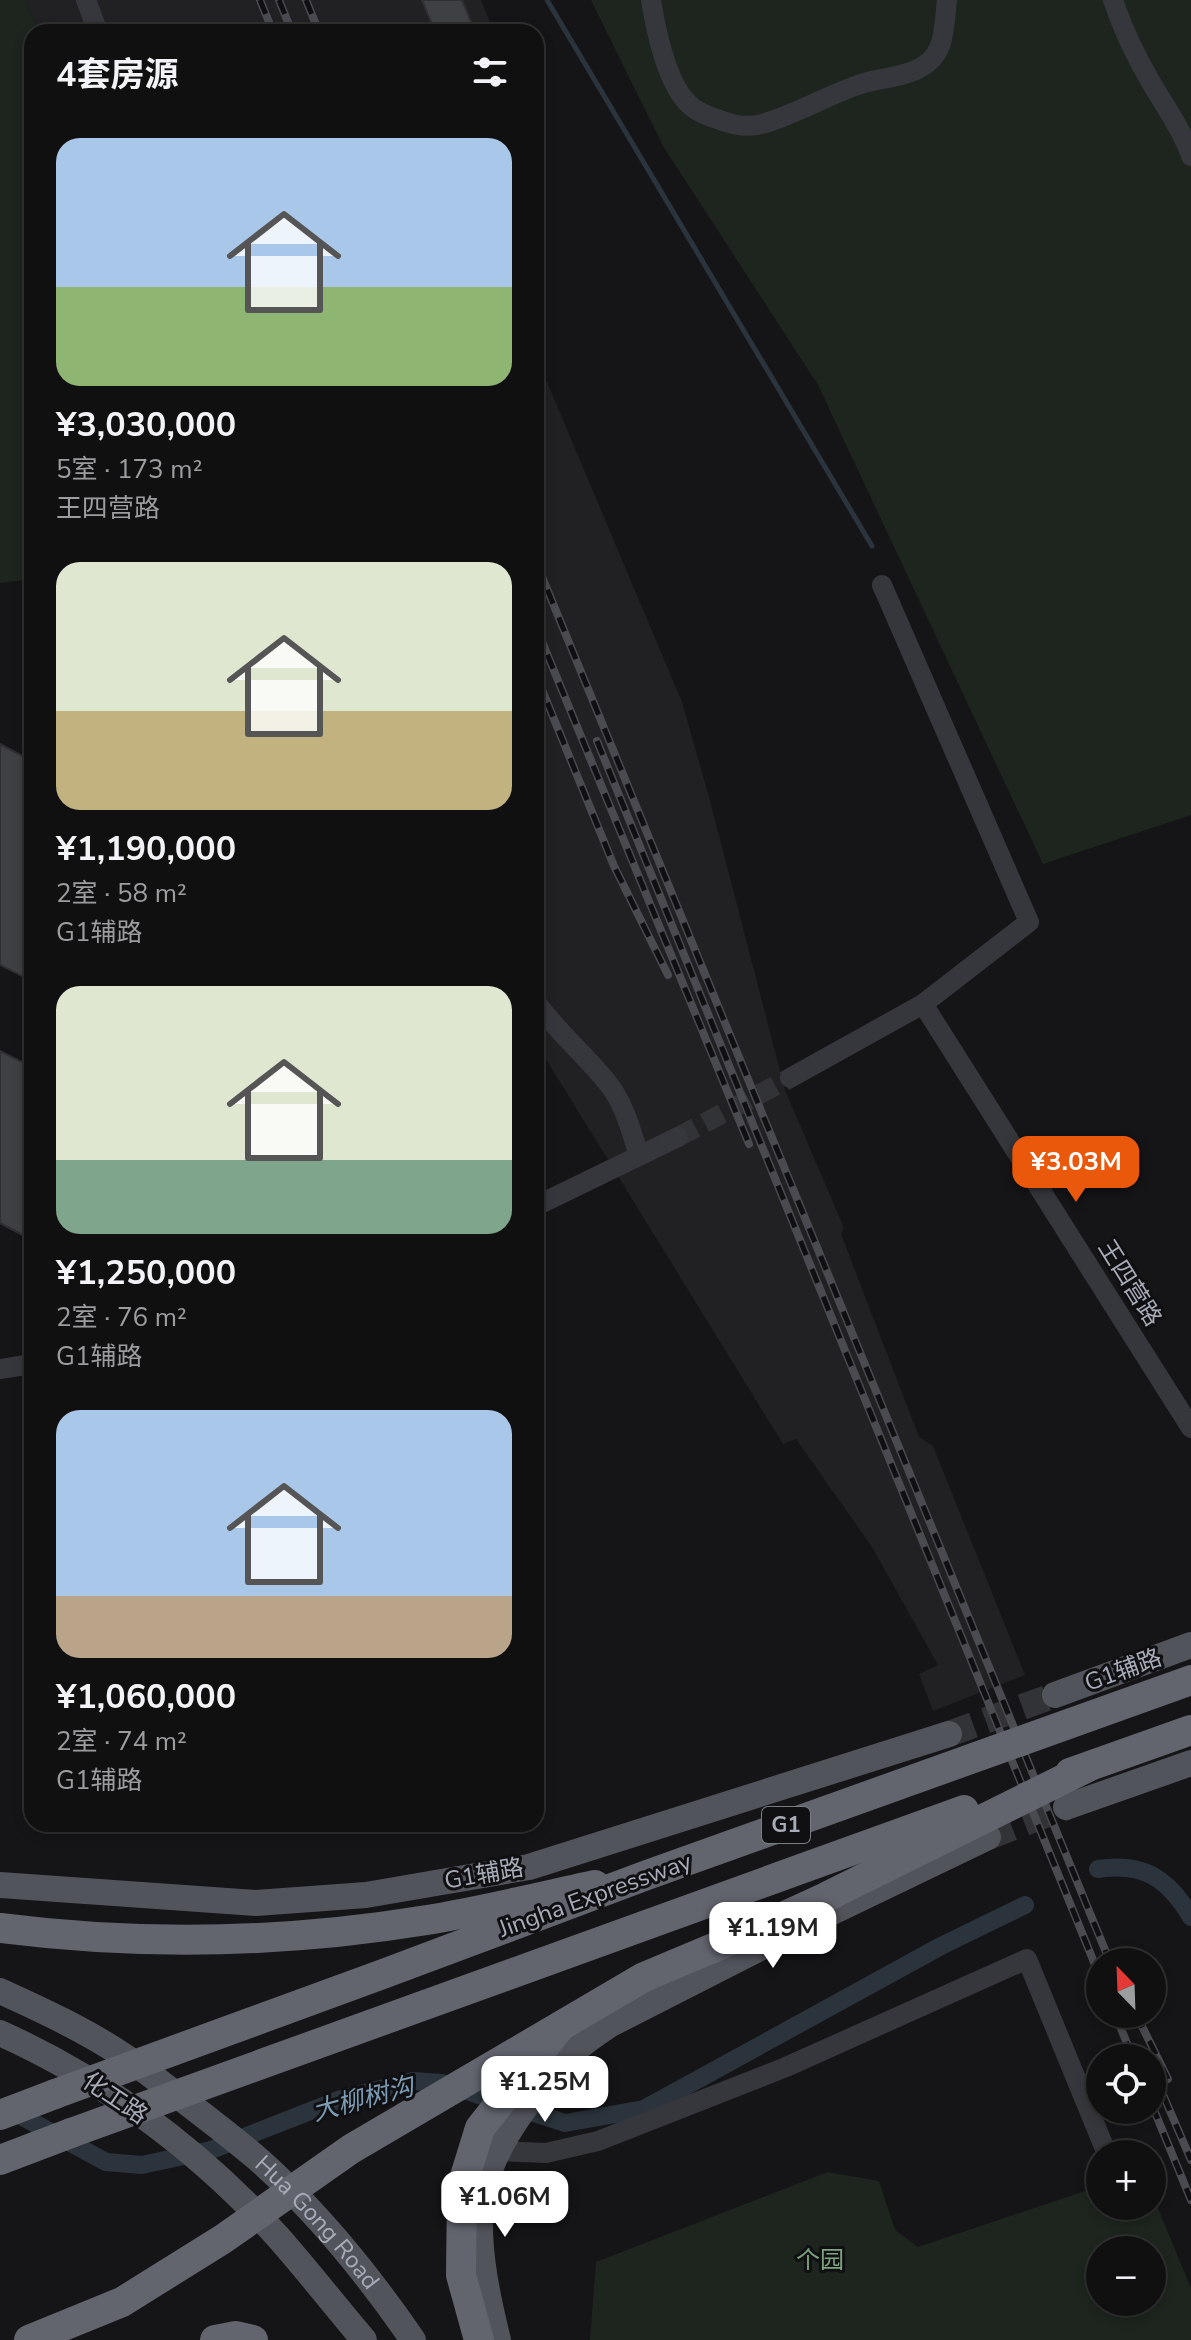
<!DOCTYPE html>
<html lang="zh">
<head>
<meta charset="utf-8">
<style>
  body { margin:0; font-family:"Nunito Sans","Noto Sans SC",sans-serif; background:#1e1e1f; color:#f1f3f6; height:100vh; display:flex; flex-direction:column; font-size:30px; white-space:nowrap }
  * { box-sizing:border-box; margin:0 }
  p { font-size:26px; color:#9c9d9f }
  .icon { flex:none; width:44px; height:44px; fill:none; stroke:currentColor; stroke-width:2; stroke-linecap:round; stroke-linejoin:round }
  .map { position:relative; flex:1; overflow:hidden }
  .details { position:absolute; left:24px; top:24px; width:520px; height:1808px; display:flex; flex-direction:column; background:#101011; border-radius:24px; box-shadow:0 4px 12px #0003,0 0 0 2px #303031 }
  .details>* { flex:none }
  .needle { width:52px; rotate:337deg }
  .tools { position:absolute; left:1086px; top:1948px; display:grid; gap:16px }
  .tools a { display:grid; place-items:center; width:80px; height:80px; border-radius:50%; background:#101011; box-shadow:0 4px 12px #0003,0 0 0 2px #303031; font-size:40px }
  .price { position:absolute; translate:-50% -68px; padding:0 18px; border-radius:16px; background:#fff; color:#222; font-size:26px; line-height:52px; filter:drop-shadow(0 2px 4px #0008) }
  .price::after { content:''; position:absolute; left:50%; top:48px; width:24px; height:18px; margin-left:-12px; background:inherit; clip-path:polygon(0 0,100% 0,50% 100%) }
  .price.selected { background:#ea580c; color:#fff }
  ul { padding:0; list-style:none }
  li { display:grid; align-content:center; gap:16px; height:424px; padding:0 32px }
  li span { display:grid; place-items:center; height:248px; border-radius:24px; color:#555 }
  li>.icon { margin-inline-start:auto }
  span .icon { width:144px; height:144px; fill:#fffc; stroke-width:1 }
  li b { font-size:34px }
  h2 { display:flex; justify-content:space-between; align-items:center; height:96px; padding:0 32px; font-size:34px }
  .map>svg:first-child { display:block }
  .built { fill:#212124 }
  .green { fill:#1d251e; fill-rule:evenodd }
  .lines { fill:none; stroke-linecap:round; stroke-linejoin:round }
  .stream { stroke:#2b343c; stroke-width:5 }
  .canal { stroke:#2b343c; stroke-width:18 }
  .building { fill:#3f4044; stroke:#2f2f33; stroke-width:2 }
  .minor-tunnel { stroke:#323337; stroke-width:20; stroke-dasharray:20 10; stroke-linecap:butt }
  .major-tunnel { stroke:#323337; stroke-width:26; stroke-dasharray:26 13; stroke-linecap:butt }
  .minor { stroke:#36373c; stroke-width:20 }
  .major { stroke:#52545b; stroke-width:26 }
  .highway { stroke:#62656e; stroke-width:30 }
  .rail-casing { stroke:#494b51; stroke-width:8 }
  .rail { stroke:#101012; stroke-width:5; stroke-dasharray:15; stroke-linecap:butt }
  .highway-bridge { stroke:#62656e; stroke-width:30 }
  .labels { text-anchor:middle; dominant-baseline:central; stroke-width:6; stroke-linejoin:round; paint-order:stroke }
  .shield { fill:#101012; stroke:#7a7d86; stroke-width:2 }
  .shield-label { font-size:22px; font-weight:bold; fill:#a7acb8 }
  .street-label { font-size:24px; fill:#a7acb8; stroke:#101012 }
  .park-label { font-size:24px; fill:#7da37f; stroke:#101012 }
  .water-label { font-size:26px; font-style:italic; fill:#7c9bb4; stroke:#101012 }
</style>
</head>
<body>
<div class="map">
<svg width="1191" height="2340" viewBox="0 0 1191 2340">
  <rect width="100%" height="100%" fill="#151517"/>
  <g class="built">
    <path d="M25 0H481L494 32H39Z"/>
    <path d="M536 356 682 702 709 797 785 1090 844 1228 841 1234 919 1437 933 1446 1025 1675 933 1711 919 1674 938 1665 872 1547 796 1439 783 1444 536 1043Z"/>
  </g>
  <g class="green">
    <path d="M0 0H25L39 32H32V579L0 583Z"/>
    <path d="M591 0H1191V815L1043 864 818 385 663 146Z"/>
    <path d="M828 2172 879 2181 895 2230 918 2247 1100 2186V2206H1152V2194L1191 2288V2340H590L596 2262ZM1100 2250H1152V2302H1100Z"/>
  </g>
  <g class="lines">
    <path class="stream" d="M547 0 872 546"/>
    <g class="canal">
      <path d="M1098 1869C1143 1862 1168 1878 1191 1917"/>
      <path d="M10 2110 106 2162 142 2165 211 2150 341 2099 413 2081 442 2083 565 2123 644 2109 941 1946 1025 1905"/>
    </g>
  </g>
  <g class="building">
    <path d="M422 0H462L474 29 466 32H435Z"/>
    <path d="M0 744 32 761V981L0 965Z"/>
    <path d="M0 1051 32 1067V1240L0 1223Z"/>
  </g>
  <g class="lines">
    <path class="minor-tunnel" d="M678 1137 790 1078"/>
    <g class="major-tunnel">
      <path d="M949 1734 1055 1695"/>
      <path d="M988 1837 1066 1807"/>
    </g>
    <g class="minor">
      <path d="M86 0 98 32"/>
      <path d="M651 0C656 31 667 87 692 107 700 113 710 117 720 120 733 125 748 128 762 124 797 114 829 94 864 83 888 76 926 77 939 48 945 35 945 15 947 0"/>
      <path d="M1113 0C1123 30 1136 57 1152 84 1166 108 1182 130 1191 156"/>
      <path d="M536 1002C558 1033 587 1056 610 1086 625 1106 631 1131 639 1155"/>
      <path d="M923 1004 1191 1428"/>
      <path d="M790 1078 923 1004 1029 922 882 585"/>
      <path d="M536 1206 678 1137"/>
      <path d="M0 1369 32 1364"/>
      <path d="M498 2151 546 2153 598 2141 786 2067 1027 1959 1107 2154"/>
    </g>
    <g class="major">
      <path d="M1055 1695 1191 1645"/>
      <path d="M1066 1807 1191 1763"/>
      <path d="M0 1885 256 1903 366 1895 529 1867 949 1734"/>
      <path id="s1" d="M0 1991C42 2010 85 2030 124 2056 141 2067 157 2080 173 2092 202 2114 231 2136 259 2160 317 2212 369 2276 413 2340"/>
      <path d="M0 2033C106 2081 200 2151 278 2237 308 2271 335 2306 364 2340"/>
      <path d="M498 2340C487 2296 473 2233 484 2188 497 2137 541 2082 579 2047 588 2039 599 2032 609 2025L801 1927 988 1837"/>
    </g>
    <g class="highway">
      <path d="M0 1928C141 1946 286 1943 427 1920 483 1911 539 1897 595 1885"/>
      <path d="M0 2115 55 2094"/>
      <path d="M0 2160 71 2133"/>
      <path d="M215 2340 236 2336 253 2340"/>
      <path d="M479 2340 461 2275 462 2186 480 2128 560 2027"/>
    </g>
    <g class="rail-casing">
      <g id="rail">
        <path d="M260 0 273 32"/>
        <path d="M279 0 292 32"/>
        <path d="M306 0 319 32"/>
        <path d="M536 562 1110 1962"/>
        <path d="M536 627 749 1144"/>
        <path d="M536 675 614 866 668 975"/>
        <path d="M597 741 1100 1977"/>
        <path d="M1115 2014 1133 2058"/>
        <path d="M1136 2014 1168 2079"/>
        <path d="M1152 2069 1191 2160"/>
        <path d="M1152 2105 1191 2200"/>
      </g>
    </g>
    <use href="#rail" class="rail"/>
    <g class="highway-bridge">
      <path d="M1070 1773 1191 1730"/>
      <path d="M55 2094 383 1974 647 1875 1191 1680"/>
      <path d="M71 2133 964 1810"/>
      <path d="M29 2340 122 2302 223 2239 351 2149 644 1977 737 1938 826 1897 1088 1767"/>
    </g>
  </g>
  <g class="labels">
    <rect class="shield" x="762" y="1807" width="48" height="36" rx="6"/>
    <g class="shield-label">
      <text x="786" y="1825">G1</text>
    </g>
    <g class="street-label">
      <text transform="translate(1130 1283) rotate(58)">王四营路</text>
      <text transform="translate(1123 1670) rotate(-20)">G1辅路</text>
      <text transform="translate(484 1874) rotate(-10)">G1辅路</text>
      <text transform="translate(595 1895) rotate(-20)">Jingha Expressway</text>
      <text transform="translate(115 2098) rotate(34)">化工路</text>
      <text stroke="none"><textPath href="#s1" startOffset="396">Hua Gong Road</textPath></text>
    </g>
    <g class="park-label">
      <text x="820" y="2260">个园</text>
    </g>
    <g class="water-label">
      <text transform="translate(363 2099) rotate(-15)">大柳树沟</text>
    </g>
  </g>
</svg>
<div class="tools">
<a><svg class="needle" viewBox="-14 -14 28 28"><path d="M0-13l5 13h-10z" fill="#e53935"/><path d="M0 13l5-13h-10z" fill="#9c9d9f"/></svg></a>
<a><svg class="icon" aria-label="locate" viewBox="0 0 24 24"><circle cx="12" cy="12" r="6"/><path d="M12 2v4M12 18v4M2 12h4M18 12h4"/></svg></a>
<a>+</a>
<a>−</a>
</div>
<b class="price selected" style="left:1076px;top:1204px">¥3.03M</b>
<b class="price" style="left:773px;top:1970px">¥1.19M</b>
<b class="price" style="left:545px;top:2124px">¥1.25M</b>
<b class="price" style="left:505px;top:2239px">¥1.06M</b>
<section class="details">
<h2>4套房源<svg class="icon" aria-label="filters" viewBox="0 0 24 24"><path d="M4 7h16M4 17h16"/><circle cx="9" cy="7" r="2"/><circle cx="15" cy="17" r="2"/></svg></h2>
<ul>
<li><span style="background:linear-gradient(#a9c7e8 60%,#8fb573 0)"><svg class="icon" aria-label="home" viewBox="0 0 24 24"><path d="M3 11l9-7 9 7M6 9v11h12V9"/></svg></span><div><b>¥3,030,000</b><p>5室 · 173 m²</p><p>王四营路</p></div></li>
<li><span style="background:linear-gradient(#dfe7d0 60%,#c2b280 0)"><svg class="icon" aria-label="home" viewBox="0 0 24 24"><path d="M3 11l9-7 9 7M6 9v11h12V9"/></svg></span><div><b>¥1,190,000</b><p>2室 · 58 m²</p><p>G1辅路</p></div></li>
<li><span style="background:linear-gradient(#dfe7d0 70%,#7fa58c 0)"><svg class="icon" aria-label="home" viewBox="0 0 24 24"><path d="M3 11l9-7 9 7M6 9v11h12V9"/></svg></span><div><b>¥1,250,000</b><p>2室 · 76 m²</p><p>G1辅路</p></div></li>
<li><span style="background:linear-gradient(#a9c7e8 75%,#b9a48a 0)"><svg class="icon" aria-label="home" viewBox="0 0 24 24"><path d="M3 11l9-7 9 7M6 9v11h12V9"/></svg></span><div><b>¥1,060,000</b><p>2室 · 74 m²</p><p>G1辅路</p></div></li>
</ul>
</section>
</div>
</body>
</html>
